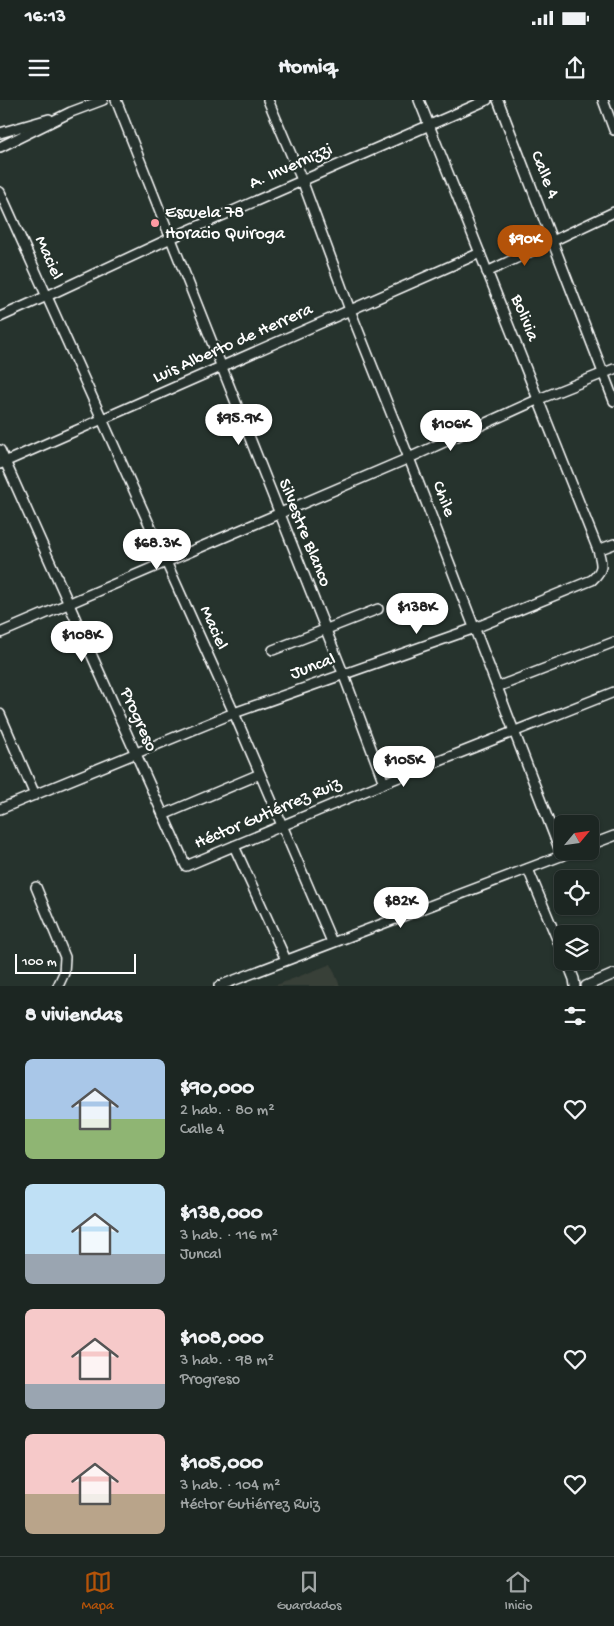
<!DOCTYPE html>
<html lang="es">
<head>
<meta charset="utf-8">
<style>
  body { margin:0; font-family:"Gochi Hand",sans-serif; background:#29322f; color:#f1f3f6; height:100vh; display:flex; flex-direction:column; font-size:19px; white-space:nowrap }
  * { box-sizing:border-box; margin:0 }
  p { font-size:16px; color:#a0a5a5 }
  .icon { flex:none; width:28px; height:28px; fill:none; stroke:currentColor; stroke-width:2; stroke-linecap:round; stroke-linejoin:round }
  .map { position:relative; height:886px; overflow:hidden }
  .panel { display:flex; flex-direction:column; background:#1c2622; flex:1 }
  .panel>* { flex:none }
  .needle { width:32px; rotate:61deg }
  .controls { position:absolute; left:554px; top:715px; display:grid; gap:10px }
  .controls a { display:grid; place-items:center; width:45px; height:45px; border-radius:8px; background:#1c2622; box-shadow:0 1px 4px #0004,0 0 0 1px #3a4340; font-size:25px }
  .scale { position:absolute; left:15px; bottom:12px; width:121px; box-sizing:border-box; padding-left:5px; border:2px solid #fff; border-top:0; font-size:14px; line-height:18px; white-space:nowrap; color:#fff; -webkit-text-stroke:4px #26332d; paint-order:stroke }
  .price { position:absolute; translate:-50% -42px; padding:0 11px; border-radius:18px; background:#fff; color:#222; font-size:16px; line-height:32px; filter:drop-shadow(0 1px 2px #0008) }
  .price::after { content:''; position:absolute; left:50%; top:30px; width:15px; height:11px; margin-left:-8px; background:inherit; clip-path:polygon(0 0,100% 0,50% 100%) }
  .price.current { background:#b45309; color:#fff }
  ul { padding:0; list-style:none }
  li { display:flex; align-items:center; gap:15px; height:125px; padding:0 25px }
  li span { display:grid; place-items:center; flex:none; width:140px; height:100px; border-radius:8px; color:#555 }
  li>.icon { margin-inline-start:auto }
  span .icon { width:60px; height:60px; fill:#fffc; stroke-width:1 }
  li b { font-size:21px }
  h2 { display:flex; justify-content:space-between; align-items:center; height:60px; padding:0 25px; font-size:21px }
  .status { display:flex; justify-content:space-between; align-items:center; height:35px; padding:0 25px; background:#1c2622; direction:ltr }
  .status svg { height:14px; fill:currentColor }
  header { display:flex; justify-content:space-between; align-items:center; height:65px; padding:0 25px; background:#1c2622; font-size:22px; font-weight:700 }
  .tabs { display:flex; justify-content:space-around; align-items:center; height:70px; border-top:1px solid #3a4340; background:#1c2622; font-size:14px; color:#a0a5a5 }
  .tabs a { display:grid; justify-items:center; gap:2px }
  .tabs .current { color:#b45309 }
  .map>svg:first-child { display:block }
  .built { fill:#393f38 }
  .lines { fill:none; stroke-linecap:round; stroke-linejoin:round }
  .minor-casing { stroke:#fff; stroke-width:12 }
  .minor { stroke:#26332d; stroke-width:9 }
  .poi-dot { fill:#ff9aa2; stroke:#26332d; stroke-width:2 }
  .labels { text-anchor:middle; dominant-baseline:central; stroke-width:4.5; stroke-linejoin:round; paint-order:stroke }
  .street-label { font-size:18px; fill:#fff; stroke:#26332d }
  .poi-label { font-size:18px; fill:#fff; stroke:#26332d; text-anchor:start }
</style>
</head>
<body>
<div class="status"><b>16:13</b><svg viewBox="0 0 49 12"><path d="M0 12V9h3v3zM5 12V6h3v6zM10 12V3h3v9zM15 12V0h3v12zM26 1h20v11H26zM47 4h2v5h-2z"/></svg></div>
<header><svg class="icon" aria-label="menu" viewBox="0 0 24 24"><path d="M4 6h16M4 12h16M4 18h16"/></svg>Homiq<svg class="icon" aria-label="share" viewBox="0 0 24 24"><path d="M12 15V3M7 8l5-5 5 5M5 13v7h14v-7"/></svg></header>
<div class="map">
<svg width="614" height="886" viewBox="0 0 614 886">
  <rect width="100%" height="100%" fill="#26332d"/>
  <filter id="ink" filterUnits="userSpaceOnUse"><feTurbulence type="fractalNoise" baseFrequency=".02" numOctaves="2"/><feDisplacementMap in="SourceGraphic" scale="10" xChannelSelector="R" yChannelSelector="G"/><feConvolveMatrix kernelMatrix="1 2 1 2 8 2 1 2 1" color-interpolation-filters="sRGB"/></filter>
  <g filter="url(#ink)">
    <path class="built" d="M331 864 340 886H274Z"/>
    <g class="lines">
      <g class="minor-casing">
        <g id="minor">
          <path d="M116 0 343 573 384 683"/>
          <path d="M268 0 302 80 350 210 409 358 562 756"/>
          <path d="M498 0 614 301"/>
          <path d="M603 0 614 30"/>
          <path d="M0 33 49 19"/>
          <path d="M0 47 71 12 103 0"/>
          <path d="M0 92 234 613 332 842"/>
          <path d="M487 172 614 112"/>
          <path d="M0 217 47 196 171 138 487 0"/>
          <path d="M0 350 186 766 384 683 614 592"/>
          <path d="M0 364 480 153"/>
          <path d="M598 450 614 444"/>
          <path d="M0 533 409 358 539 299 614 269"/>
          <path d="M273 550 378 509"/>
          <path d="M497 587 614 542"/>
          <path d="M0 614 35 695"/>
          <path d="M0 709 234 613 475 528 592 480C604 469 602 465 598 450L419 0"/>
          <path d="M163 715 260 674"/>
          <path d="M590 745 614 736"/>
          <path d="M234 746 286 860"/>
          <path d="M528 769 562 851"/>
          <path d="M36 787 65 857 64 873 58 886"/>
          <path d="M567 861 574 879 575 886"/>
          <path d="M219 886 574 751"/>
          <path d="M586 886 614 874"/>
        </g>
      </g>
      <use href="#minor" class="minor"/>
    </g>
  </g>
  <circle class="poi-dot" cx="155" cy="123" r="5"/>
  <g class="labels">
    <g class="street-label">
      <text transform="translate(291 67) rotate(-24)">A. Invernizzi</text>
      <text transform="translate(544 75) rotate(68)">Calle 4</text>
      <text transform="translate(48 158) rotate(66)">Maciel</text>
      <text transform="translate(524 218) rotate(68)">Bolivia</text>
      <text transform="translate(233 244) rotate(-24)">Luis Alberto de Herrera</text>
      <text transform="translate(443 399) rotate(69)">Chile</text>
      <text transform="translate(304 433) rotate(68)">Silvestre Blanco</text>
      <text transform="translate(213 528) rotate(66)">Maciel</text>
      <text transform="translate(313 567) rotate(-20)">Juncal</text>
      <text transform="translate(138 620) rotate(66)">Progreso</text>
      <text transform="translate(268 714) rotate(-23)">Héctor Gutiérrez Ruiz</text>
    </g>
    <g class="poi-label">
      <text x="165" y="113">Escuela 78<tspan x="165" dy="21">Horacio Quiroga</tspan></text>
    </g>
  </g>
</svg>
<div class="controls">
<a><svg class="needle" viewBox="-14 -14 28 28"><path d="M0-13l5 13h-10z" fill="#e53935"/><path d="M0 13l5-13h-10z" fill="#a0a5a5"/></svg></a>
<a><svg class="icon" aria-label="locate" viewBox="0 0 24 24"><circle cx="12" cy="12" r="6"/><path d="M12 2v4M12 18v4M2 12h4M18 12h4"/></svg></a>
<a><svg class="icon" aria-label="layers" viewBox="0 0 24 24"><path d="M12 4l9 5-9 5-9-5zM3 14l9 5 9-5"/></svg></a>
</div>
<div class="scale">100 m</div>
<b class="price current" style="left:525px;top:167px">$90K</b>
<b class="price" style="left:239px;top:346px">$95.9K</b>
<b class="price" style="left:451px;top:352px">$106K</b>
<b class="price" style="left:157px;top:471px">$68.3K</b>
<b class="price" style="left:417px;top:535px">$138K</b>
<b class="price" style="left:82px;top:563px">$108K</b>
<b class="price" style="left:404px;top:688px">$105K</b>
<b class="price" style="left:401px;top:829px">$82K</b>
</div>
<section class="panel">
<h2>8 viviendas<svg class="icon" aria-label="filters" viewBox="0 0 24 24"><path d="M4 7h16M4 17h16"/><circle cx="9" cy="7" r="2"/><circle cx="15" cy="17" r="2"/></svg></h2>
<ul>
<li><span style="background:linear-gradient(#a9c7e8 60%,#8fb573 0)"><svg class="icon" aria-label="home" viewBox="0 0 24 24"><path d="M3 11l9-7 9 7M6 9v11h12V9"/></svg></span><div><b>$90,000</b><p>2 hab. · 80 m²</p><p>Calle 4</p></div><svg class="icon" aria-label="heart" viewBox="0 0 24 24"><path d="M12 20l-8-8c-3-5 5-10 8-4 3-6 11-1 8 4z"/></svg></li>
<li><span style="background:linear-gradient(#bfe0f5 70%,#9aa5b1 0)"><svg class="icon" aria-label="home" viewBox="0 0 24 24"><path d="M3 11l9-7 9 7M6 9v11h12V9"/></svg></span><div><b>$138,000</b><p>3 hab. · 116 m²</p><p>Juncal</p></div><svg class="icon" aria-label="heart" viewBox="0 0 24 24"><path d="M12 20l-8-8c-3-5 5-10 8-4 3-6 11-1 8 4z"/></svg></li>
<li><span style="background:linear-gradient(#f6c9c9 75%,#9aa5b1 0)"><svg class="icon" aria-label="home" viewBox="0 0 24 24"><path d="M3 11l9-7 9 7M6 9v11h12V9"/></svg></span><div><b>$108,000</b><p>3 hab. · 98 m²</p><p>Progreso</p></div><svg class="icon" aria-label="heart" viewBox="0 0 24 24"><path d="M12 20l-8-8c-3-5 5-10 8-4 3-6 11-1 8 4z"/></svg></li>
<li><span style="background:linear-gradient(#f6c9c9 60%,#b9a48a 0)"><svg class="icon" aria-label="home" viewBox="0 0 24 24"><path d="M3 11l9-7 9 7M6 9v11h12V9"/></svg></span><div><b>$105,000</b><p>3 hab. · 104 m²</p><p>Héctor Gutiérrez Ruiz</p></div><svg class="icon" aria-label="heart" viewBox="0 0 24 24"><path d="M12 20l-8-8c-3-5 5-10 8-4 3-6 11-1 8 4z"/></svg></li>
</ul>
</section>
<nav class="tabs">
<a class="current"><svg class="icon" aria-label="map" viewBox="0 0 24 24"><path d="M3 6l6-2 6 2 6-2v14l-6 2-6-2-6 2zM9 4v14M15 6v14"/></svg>Mapa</a>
<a><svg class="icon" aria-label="saved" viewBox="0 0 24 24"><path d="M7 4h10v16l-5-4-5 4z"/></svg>Guardados</a>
<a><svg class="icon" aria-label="home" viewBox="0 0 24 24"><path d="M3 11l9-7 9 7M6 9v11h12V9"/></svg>Inicio</a>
</nav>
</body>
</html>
